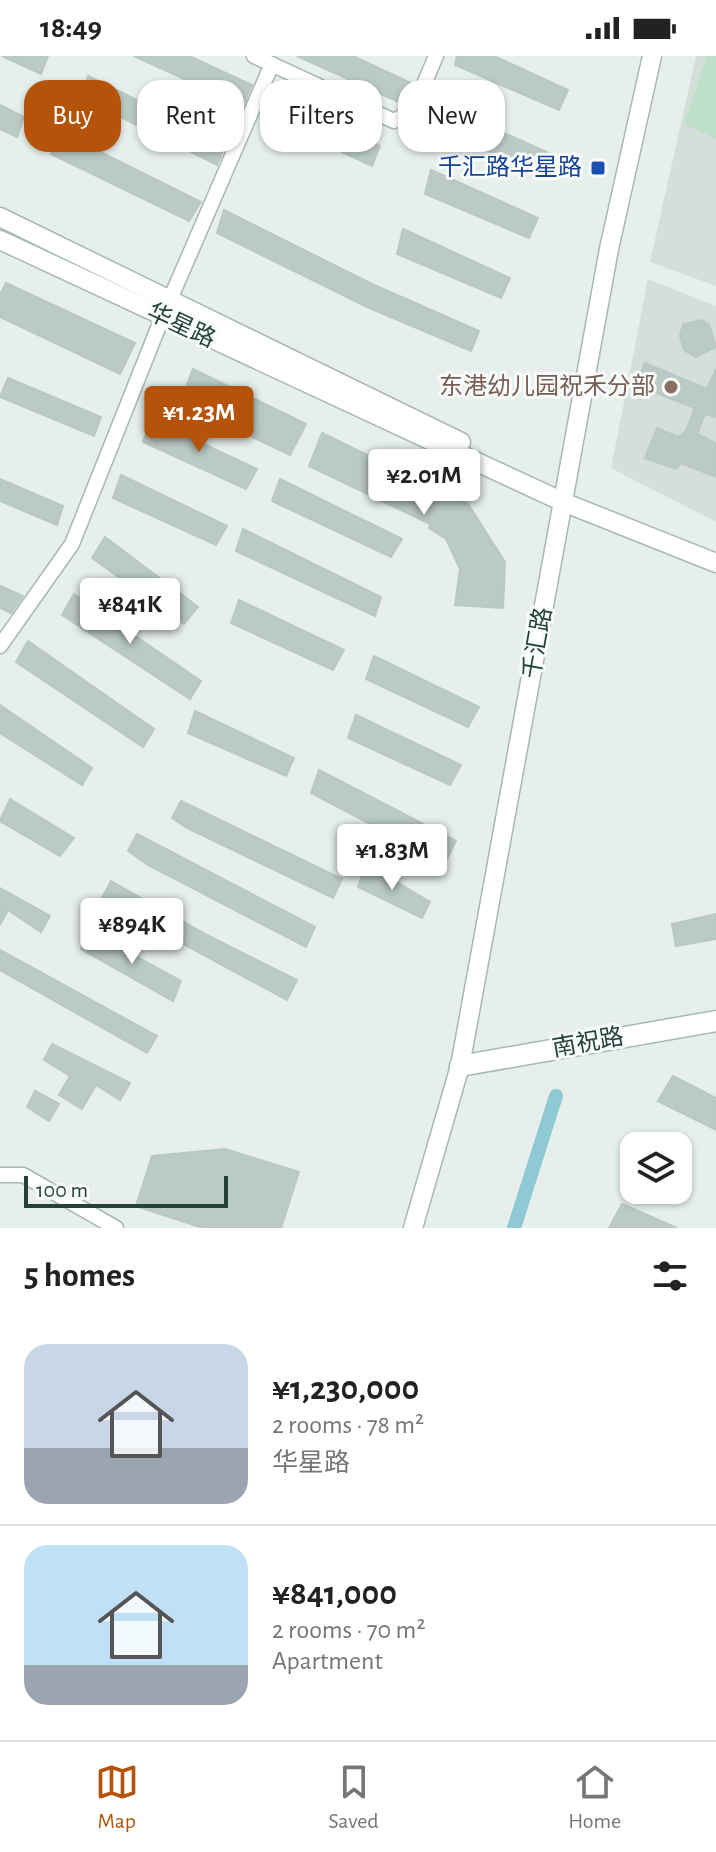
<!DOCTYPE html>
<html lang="en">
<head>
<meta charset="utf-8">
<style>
  body { margin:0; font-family:"Alegreya Sans","Noto Sans SC",sans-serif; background:#f6f6f6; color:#222; height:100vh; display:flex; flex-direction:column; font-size:30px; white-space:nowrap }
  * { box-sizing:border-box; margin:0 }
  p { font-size:26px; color:#767676 }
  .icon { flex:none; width:44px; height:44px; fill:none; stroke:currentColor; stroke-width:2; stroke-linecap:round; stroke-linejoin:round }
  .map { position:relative; height:1172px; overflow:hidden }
  .drawer { display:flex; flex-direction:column; background:#fff; flex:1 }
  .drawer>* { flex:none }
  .guide { position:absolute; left:24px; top:24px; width:668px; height:72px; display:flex; gap:16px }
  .fabs { position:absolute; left:620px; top:1076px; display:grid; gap:16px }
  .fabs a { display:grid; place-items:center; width:72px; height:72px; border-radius:16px; background:#fff; box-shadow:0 2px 6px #0004; font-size:40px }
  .scale { position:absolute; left:24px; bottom:20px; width:204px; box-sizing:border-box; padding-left:8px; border:4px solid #24423a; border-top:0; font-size:22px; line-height:28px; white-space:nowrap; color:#24423a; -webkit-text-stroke:6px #f7fbf9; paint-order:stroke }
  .price { position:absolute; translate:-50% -68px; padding:0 18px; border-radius:8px; background:#fff; color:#222; font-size:26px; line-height:52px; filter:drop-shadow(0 2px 4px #0008) }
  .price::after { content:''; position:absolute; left:50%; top:48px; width:24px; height:18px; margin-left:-12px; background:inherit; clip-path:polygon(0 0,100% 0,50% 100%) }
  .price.active { background:#b45309; color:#fff }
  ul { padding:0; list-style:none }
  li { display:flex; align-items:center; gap:24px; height:200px; padding:0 24px }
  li+li { border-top:2px solid #e0e0e0 }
  li span { display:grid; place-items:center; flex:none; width:224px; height:160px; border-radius:24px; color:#555 }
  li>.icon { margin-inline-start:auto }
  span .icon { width:96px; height:96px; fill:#fffc; stroke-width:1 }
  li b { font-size:34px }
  h2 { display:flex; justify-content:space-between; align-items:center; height:96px; padding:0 24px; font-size:34px }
  .tag { padding:0 28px; border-radius:24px; background:#fff; box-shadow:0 2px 6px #0004; font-size:28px; line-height:72px }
  .tag.active { background:#b45309; color:#fff }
  .status { display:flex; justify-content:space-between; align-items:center; height:56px; padding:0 40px; background:#fff; direction:ltr }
  .status svg { height:22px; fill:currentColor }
  .menu { display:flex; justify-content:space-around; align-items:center; height:112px; border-top:2px solid #e0e0e0; background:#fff; font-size:22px; color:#767676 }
  .menu a { display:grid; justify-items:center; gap:4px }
  .menu .active { color:#b45309 }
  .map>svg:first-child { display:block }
  .built { fill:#d4dfda }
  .green { fill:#bfe0c8 }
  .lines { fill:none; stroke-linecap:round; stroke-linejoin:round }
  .canal { stroke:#8ec9d4; stroke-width:14 }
  .building { fill:#bbcac4; stroke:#b8c9c2; stroke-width:2 }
  .minor-casing { stroke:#a8b8b2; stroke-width:17 }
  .tertiary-casing { stroke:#a8b8b2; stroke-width:21 }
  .secondary-casing { stroke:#a4bbb3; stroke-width:23 }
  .minor { stroke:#fff; stroke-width:14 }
  .tertiary { stroke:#fff; stroke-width:18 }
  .secondary { stroke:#fff; stroke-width:20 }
  .transit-dot { fill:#1a4fb4; stroke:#f7fbf9; stroke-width:3 }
  .education-dot { fill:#8d6e63; stroke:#f7fbf9; stroke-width:3 }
  .labels { text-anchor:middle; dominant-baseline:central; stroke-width:6; stroke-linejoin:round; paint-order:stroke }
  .transit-label { font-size:24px; fill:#164399; stroke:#f7fbf9; text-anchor:end }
  .street-label { font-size:24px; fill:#24423a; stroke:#f7fbf9 }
  .education-label { font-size:24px; fill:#785e54; stroke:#f7fbf9; text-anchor:end }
</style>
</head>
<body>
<div class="status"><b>18:49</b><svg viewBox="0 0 49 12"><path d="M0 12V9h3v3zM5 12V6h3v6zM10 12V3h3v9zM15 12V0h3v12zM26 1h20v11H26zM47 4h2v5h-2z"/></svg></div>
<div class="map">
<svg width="716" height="1172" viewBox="0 0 716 1172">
  <rect width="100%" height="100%" fill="#e6efeb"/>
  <g class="built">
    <path d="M696 0H716V230L650 206Z"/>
    <path d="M648 223 716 250V466L611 412Z"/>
  </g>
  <path class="green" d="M707 0H716V83L684 68Z"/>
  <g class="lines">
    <path class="canal" d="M514 1172 556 1040"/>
  </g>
  <g class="building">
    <path d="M2 0H48L41 18Z"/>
    <path d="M134 0H189L252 29 243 50Z"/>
    <path d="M297 0H353L413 28 403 48Z"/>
    <path d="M457 0H494L568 34 559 54 455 9Z"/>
    <path d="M88 20 226 88 217 109 82 42Z"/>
    <path d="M273 39 380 90 372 110 267 62Z"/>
    <path d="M0 49 24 61 17 81 0 73Z"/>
    <path d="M444 50 551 98 543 118 438 74Z"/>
    <path d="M58 75 201 146 189 165 51 98Z"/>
    <path d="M431 114 538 162 529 182 425 138Z"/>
    <path d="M224 154 372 228 479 275 471 295 367 251 217 177Z"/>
    <path d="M403 173 510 222 501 242 397 198Z"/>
    <path d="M6 227 135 287 120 318 0 261V238Z"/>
    <path d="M702 264 709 269 716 291 696 301 684 294 680 280 683 268Z"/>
    <path d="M645 307 707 333 716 313V361L705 358 697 378 716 387V421L681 407 676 413 645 402 657 372 678 381 686 375 695 352 636 329Z"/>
    <path d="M193 313 306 368 290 399 180 347Z"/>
    <path d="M8 322 101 361 94 380 0 341Z"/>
    <path d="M151 363 257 413 246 433 143 386Z"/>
    <path d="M322 377 468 448 505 506 503 552 455 549 460 513 446 483 429 472 430 468 309 410Z"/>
    <path d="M121 419 227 470 216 489 113 442Z"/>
    <path d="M0 423 63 450 57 469 0 445Z"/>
    <path d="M280 423 402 483 391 501 272 445Z"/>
    <path d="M243 473 381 541 375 560 236 495Z"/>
    <path d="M105 481 198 551 184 568 92 502Z"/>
    <path d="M0 530 23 540 11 557 0 552Z"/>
    <path d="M74 538 201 625 190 643 62 559Z"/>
    <path d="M239 544 344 594 333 614 231 567Z"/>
    <path d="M28 585 154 673 143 691 16 606Z"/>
    <path d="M374 600 479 651 468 671 366 623Z"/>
    <path d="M0 649 92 712 82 729 0 677Z"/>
    <path d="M195 655 294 702 286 720 188 677Z"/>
    <path d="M356 659 461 709 450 729 348 682Z"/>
    <path d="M319 714 456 785 445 807 311 737Z"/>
    <path d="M10 743 74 782 60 800 0 765Z"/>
    <path d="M181 745 342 823 333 842 187 772 172 762Z"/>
    <path d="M137 778 315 871 306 891 148 809 128 795Z"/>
    <path d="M366 808 430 846 422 862 358 831Z"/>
    <path d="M111 825 207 879 297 924 287 944 115 851 102 842Z"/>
    <path d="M0 832 50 860 41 876 8 854 0 869Z"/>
    <path d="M716 858V883L676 890 672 868Z"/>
    <path d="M89 875 181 925 173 945 81 893Z"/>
    <path d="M0 894 157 980 147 997 0 914Z"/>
    <path d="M52 988 130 1027 120 1044 96 1029 82 1053 59 1039 70 1020 44 1004Z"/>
    <path d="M673 1020 716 1042V1074L658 1045Z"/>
    <path d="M35 1035 59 1048 49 1065 27 1051Z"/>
    <path d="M225 1093 299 1116 281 1172H203L136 1150 152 1100Z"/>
    <path d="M622 1148 677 1172H609Z"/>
  </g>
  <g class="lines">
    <g class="minor-casing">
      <g id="minor">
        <path d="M254 0 394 65 413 54 436 0"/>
        <path d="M0 590 72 488 162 262 272 8"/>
        <path d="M0 1119H23L116 1172"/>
      </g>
    </g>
    <g class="tertiary-casing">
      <g id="tertiary">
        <path d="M0 161 461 386"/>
        <path d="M0 184 563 446 716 507"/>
        <path d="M413 1172 460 1010 609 193 652 0"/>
      </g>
    </g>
    <g class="secondary-casing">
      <path id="secondary" d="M460 1010 716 965"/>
    </g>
    <use href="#minor" class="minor"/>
    <use href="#tertiary" class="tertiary"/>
    <use href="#secondary" class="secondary"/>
  </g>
  <rect class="transit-dot" x="590" y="104" width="16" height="16" rx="4"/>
  <circle class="education-dot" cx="671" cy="331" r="8"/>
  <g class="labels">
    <g class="transit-label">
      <text x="582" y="112">千汇路华星路</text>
    </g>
    <g class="street-label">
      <text transform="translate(181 270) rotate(25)">华星路</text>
      <text transform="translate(538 587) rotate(-80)">千汇路</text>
      <text transform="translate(588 987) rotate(-10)">南祝路</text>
    </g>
    <g class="education-label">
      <text x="655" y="331">东港幼儿园祝禾分部</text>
    </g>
  </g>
</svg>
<div class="fabs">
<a><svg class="icon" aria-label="layers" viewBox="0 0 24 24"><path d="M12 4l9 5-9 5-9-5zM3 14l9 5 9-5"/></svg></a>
</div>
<div class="scale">100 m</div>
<b class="price active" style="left:199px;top:398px">¥1.23M</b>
<b class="price" style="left:424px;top:461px">¥2.01M</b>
<b class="price" style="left:130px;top:590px">¥841K</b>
<b class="price" style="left:392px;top:836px">¥1.83M</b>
<b class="price" style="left:132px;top:910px">¥894K</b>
<div class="guide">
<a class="tag active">Buy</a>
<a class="tag">Rent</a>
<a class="tag">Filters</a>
<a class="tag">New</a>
</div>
</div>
<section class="drawer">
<h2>5 homes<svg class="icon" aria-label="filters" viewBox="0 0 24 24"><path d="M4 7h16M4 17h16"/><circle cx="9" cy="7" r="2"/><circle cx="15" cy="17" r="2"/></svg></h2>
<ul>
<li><span style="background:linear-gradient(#c9d6e8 65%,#9aa5b1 0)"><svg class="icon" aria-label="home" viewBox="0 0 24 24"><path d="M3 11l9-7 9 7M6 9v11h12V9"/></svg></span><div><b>¥1,230,000</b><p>2 rooms · 78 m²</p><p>华星路</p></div></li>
<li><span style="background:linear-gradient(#bfe0f5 75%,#9aa5b1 0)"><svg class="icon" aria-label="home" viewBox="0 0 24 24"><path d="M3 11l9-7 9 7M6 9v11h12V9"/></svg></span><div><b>¥841,000</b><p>2 rooms · 70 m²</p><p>Apartment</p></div></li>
</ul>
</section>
<nav class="menu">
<a class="active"><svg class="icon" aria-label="map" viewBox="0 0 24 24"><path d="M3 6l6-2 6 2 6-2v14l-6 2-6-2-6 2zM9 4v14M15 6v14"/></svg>Map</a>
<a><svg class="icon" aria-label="saved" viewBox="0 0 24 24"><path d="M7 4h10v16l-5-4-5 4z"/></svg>Saved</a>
<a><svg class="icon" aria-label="home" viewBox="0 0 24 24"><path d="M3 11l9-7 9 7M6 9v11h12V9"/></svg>Home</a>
</nav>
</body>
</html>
